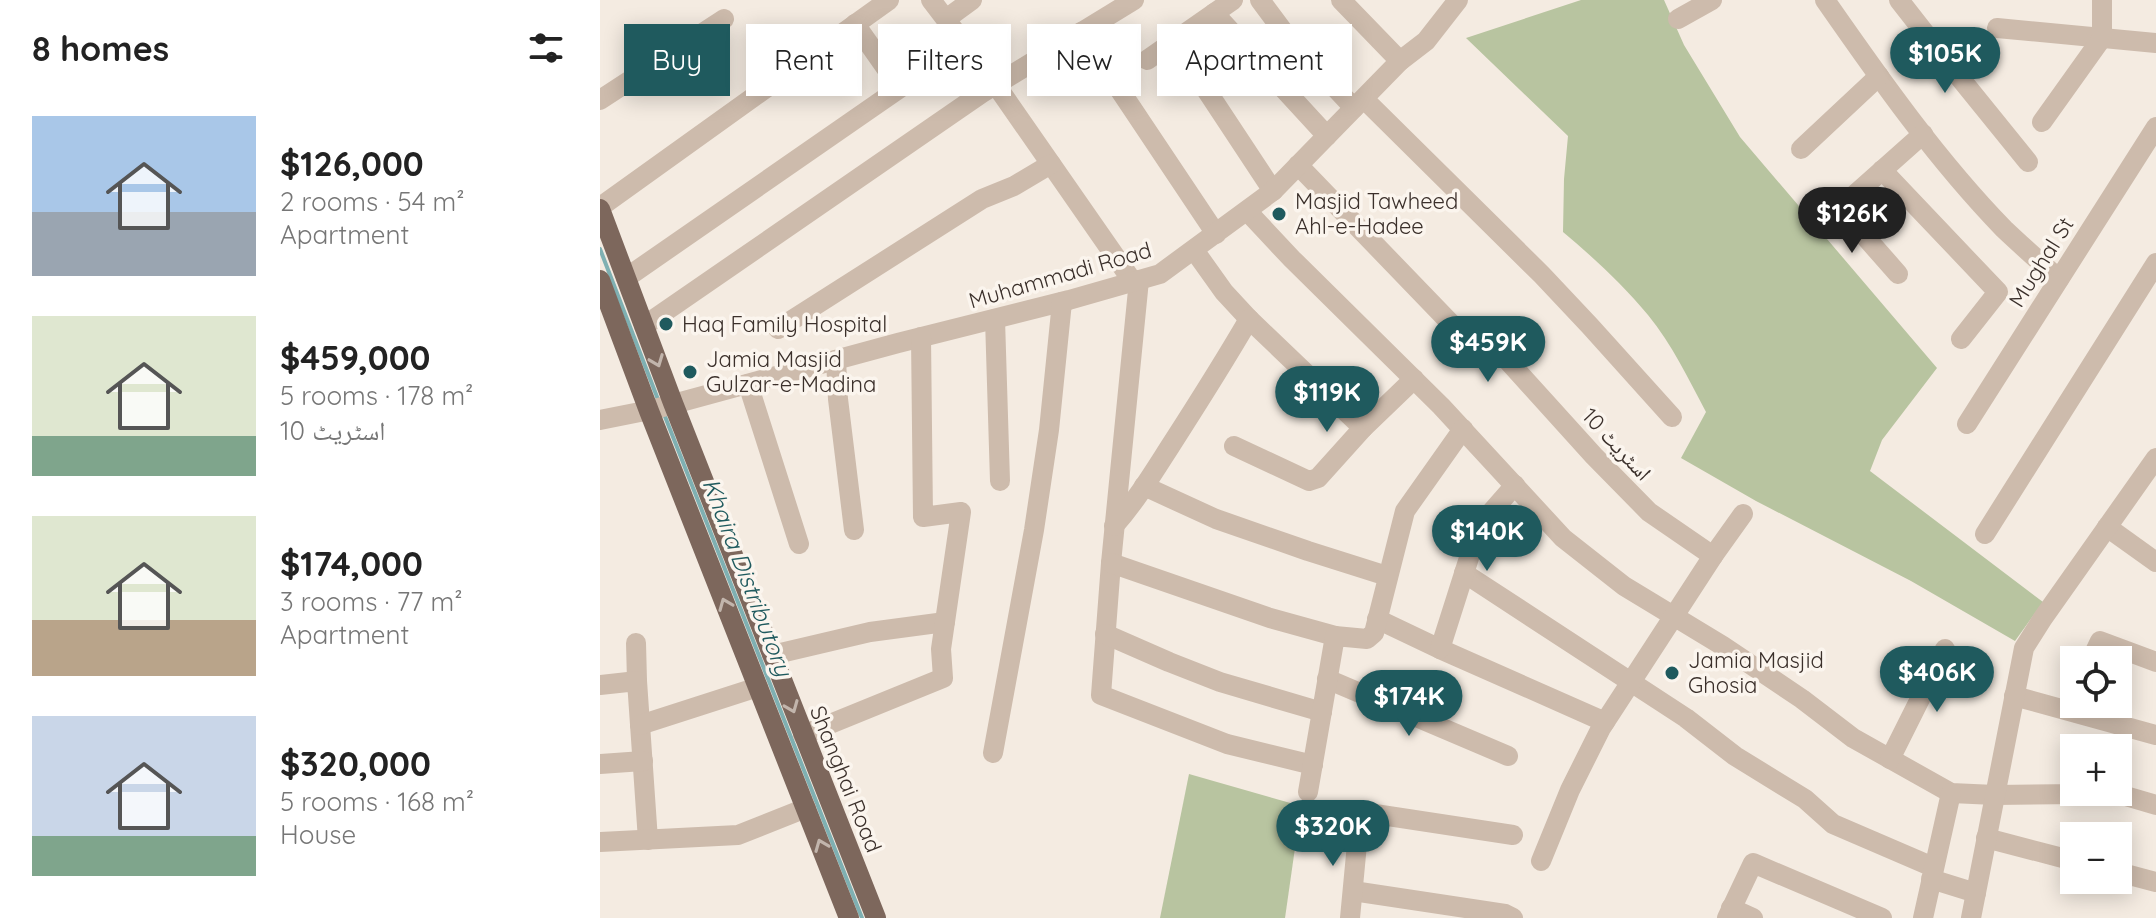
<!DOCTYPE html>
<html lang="en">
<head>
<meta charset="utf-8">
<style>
  body { margin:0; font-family:Quicksand,"Noto Naskh Arabic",sans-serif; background:#f6f6f6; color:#222; height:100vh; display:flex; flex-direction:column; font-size:30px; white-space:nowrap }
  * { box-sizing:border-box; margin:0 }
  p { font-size:26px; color:#767676 }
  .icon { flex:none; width:44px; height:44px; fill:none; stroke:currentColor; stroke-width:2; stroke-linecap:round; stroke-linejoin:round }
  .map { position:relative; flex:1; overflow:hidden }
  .panel { display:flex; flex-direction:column; background:#fff; width:600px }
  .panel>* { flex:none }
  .guide { position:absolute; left:24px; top:24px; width:760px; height:72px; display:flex; gap:16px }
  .fabs { position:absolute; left:1460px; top:646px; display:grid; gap:16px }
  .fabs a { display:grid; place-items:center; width:72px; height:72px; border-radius:0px; background:#fff; box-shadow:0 4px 20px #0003; font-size:40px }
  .price { position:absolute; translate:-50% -68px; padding:0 18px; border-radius:28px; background:#1f5a5e; color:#fff; font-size:26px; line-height:52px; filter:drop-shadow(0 2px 4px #0008) }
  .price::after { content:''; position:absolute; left:50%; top:48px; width:24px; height:18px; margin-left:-12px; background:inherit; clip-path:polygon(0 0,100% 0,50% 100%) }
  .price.current { background:#222; color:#fff }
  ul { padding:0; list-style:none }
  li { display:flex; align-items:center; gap:24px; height:200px; padding:0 32px }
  li span { display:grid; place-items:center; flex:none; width:224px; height:160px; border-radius:0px; color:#555 }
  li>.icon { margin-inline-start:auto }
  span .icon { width:96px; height:96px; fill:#fffc; stroke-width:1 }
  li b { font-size:34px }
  h2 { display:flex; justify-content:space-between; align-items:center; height:96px; padding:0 32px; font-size:34px }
  .tag { padding:0 28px; border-radius:0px; background:#fff; box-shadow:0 4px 20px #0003; font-size:28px; line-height:72px }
  .tag.current { background:#1f5a5e; color:#fff }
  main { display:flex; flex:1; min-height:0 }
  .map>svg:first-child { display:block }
  .green { fill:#b8c4a0 }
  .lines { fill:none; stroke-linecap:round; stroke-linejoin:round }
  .stream { stroke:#7fb0b2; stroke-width:4 }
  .minor { stroke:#cdbbac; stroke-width:20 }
  .major { stroke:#7d675c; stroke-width:20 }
  .oneway { stroke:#c2b5ac }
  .poi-dot { fill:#1f5a5e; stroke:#fbf5ee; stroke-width:3 }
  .labels { text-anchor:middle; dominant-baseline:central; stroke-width:7; stroke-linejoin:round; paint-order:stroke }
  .poi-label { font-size:22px; fill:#3b302b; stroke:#fbf5ee; text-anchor:start }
  .street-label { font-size:22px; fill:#3b302b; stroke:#fbf5ee }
  .water-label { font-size:24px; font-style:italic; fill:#1f5a5e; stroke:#fbf5ee }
</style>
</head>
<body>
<main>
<section class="panel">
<h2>8 homes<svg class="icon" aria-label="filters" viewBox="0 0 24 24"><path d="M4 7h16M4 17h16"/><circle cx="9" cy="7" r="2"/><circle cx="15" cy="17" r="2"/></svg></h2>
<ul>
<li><span style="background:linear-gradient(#a9c7e8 60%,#9aa5b1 0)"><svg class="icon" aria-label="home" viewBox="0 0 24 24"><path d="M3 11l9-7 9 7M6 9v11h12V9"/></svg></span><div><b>$126,000</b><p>2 rooms · 54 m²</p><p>Apartment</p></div></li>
<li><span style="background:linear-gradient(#dfe7d0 75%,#7fa58c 0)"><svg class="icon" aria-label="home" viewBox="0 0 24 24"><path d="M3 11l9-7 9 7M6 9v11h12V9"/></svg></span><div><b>$459,000</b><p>5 rooms · 178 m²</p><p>اسٹریٹ 10</p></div></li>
<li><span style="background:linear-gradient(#dfe7d0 65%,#b9a48a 0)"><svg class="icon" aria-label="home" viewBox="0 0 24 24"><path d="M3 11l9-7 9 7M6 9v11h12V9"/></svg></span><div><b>$174,000</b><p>3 rooms · 77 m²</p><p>Apartment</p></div></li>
<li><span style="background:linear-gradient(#c9d6e8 75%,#7fa58c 0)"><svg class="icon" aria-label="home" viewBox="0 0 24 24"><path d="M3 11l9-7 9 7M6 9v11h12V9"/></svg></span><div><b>$320,000</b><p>5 rooms · 168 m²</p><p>House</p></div></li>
</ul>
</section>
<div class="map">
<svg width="1556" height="918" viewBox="0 0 1556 918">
  <rect width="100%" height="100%" fill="#f4ebe1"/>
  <g class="green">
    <path d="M981 0H1064L1084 45 1140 137 1337 368 1282 440 1270 471 1443 602 1415 641 1311 581 1156 501 1081 458 1106 412C1089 380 1072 344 1048 315 1023 285 993 257 963 232L964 179 968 136 866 38Z"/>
    <path d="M589 774 701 806 685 918H560Z"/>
  </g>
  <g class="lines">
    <g class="stream">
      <path d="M0 249 59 402"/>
      <path d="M64 414 262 918"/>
    </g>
    <g class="minor">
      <path d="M331 0 396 85 533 282"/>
      <path d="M660 0 686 35 754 108"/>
      <path d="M741 0 800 61"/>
      <path d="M1225 0C1280 79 1337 160 1404 229 1422 246 1441 263 1459 279"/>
      <path d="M1299 0 1360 78 1428 162"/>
      <path d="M614 13 727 136"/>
      <path d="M346 19 372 0"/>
      <path d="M1078 19 1112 0"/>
      <path d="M1397 28 1556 43"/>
      <path d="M481 32 616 234"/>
      <path d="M574 41 673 191"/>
      <path d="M547 60 633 0"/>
      <path d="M764 99 942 275 990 326 1072 417"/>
      <path d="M0 100 124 19"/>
      <path d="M1442 122 1502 38V0"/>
      <path d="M1201 149 1279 76"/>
      <path d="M698 165 888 362 900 352 994 456 1049 512 1113 556"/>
      <path d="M1282 170 1398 292 1361 339"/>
      <path d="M0 207 289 0"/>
      <path d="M1240 208 1298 274"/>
      <path d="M647 211 692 259 841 406 963 538 1024 586 1123 646 1202 699 1253 738 1351 793 1395 795 1479 794 1482 792"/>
      <path d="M1233 214 1323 134"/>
      <path d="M594 250 624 292 649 319 763 428"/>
      <path d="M26 278 300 88 255 24"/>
      <path d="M539 280 511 563 501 695 627 744 713 765"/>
      <path d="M395 319 400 481"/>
      <path d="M44 326 382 93 534 0"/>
      <path d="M178 329 382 199 414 186 451 164"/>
      <path d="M236 360 238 399 254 530"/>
      <path d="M148 384 199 544"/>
      <path d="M0 420 55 409 298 343 469 300 560 274 673 191 800 61 826 41 858 0"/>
      <path d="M1367 424 1556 127"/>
      <path d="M634 446 709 481 718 478 763 428 814 379"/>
      <path d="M544 486 616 519 708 551 787 576"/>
      <path d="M514 526C536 501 553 473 571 445 598 403 624 362 649 319"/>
      <path d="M1507 527 1556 562"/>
      <path d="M1385 534 1556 263"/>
      <path d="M511 563 670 618 735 636"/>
      <path d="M864 573 1086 718 1135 756 1205 799 1233 824 1333 867"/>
      <path d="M777 619 840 649 1005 722"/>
      <path d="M505 634 569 662 620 682 722 712"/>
      <path d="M36 643 37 681"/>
      <path d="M840 649 875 539 887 517 915 485"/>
      <path d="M172 655 270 632 345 622"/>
      <path d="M1491 660 1500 641 1556 662"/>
      <path d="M727 679 908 756"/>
      <path d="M0 685 37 681 48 840"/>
      <path d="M1414 696 1556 735"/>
      <path d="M40 725 158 687"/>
      <path d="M203 735 343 678 341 649 361 512 323 517 321 337"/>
      <path d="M393 753 434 530 449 430 462 302"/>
      <path d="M1290 759 1345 649"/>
      <path d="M0 764 43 761"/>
      <path d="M708 792 735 636 767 639 774 633 805 511 863 429"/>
      <path d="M1512 792 1556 805"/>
      <path d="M1386 838 1474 861"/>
      <path d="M0 842 138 835 206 808"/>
      <path d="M941 861 970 790 1001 728 1113 556 1143 514"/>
      <path d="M1518 872 1556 882"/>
      <path d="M1331 879 1376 893"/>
      <path d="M753 891 905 914 913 918"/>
      <path d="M1131 908 1153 918"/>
      <path d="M750 918 759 823 764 815 775 814 913 835"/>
      <path d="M1127 918 1153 863 1282 918"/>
      <path d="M1323 918 1351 793"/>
      <path d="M1371 918 1424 648 1443 618 1556 458"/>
    </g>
    <g class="major">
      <path d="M0 209 73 403 276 918"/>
      <path d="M0 280 49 411 249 918"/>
    </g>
  </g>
  <defs><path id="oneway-chevron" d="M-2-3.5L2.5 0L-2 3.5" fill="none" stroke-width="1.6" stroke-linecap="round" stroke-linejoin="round" transform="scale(2)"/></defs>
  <g class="oneway">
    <use href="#oneway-chevron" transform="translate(57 361) rotate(69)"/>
    <use href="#oneway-chevron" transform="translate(125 604) rotate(-112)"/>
    <use href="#oneway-chevron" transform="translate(192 707) rotate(68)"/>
    <use href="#oneway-chevron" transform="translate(221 845) rotate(-112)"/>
  </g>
  <g class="poi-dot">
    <circle cx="679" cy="214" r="8"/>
    <circle cx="66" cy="324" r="8"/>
    <circle cx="90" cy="372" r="8"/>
    <circle cx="1072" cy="673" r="8"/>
  </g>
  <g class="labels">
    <g class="poi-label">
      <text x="695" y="201">Masjid Tawheed<tspan x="695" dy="25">Ahl-e-Hadee</tspan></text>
      <text x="82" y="324">Haq Family Hospital</text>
      <text x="106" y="359">Jamia Masjid<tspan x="106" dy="25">Gulzar-e-Madina</tspan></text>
      <text x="1088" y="660">Jamia Masjid<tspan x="1088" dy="25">Ghosia</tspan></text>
    </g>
    <g class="street-label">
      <text transform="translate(1441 262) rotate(-58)">Mughal St</text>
      <text transform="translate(460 275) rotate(-16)">Muhammadi Road</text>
      <text transform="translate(1017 444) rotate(47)">اسٹریٹ 10</text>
      <text transform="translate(246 779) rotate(68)">Shanghai Road</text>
    </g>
    <g class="water-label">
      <text transform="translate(148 577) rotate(69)">Khaira Distributory</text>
    </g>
  </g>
</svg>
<div class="fabs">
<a><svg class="icon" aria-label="locate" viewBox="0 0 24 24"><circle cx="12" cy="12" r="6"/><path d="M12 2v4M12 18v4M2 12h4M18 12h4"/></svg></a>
<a>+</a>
<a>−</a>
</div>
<b class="price" style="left:1345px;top:95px">$105K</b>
<b class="price current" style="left:1252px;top:255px">$126K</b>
<b class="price" style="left:888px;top:384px">$459K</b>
<b class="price" style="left:727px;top:434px">$119K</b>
<b class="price" style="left:887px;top:573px">$140K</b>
<b class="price" style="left:1337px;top:714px">$406K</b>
<b class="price" style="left:809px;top:738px">$174K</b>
<b class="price" style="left:733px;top:868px">$320K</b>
<div class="guide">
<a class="tag current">Buy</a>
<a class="tag">Rent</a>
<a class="tag">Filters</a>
<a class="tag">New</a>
<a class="tag">Apartment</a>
</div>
</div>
</main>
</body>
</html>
